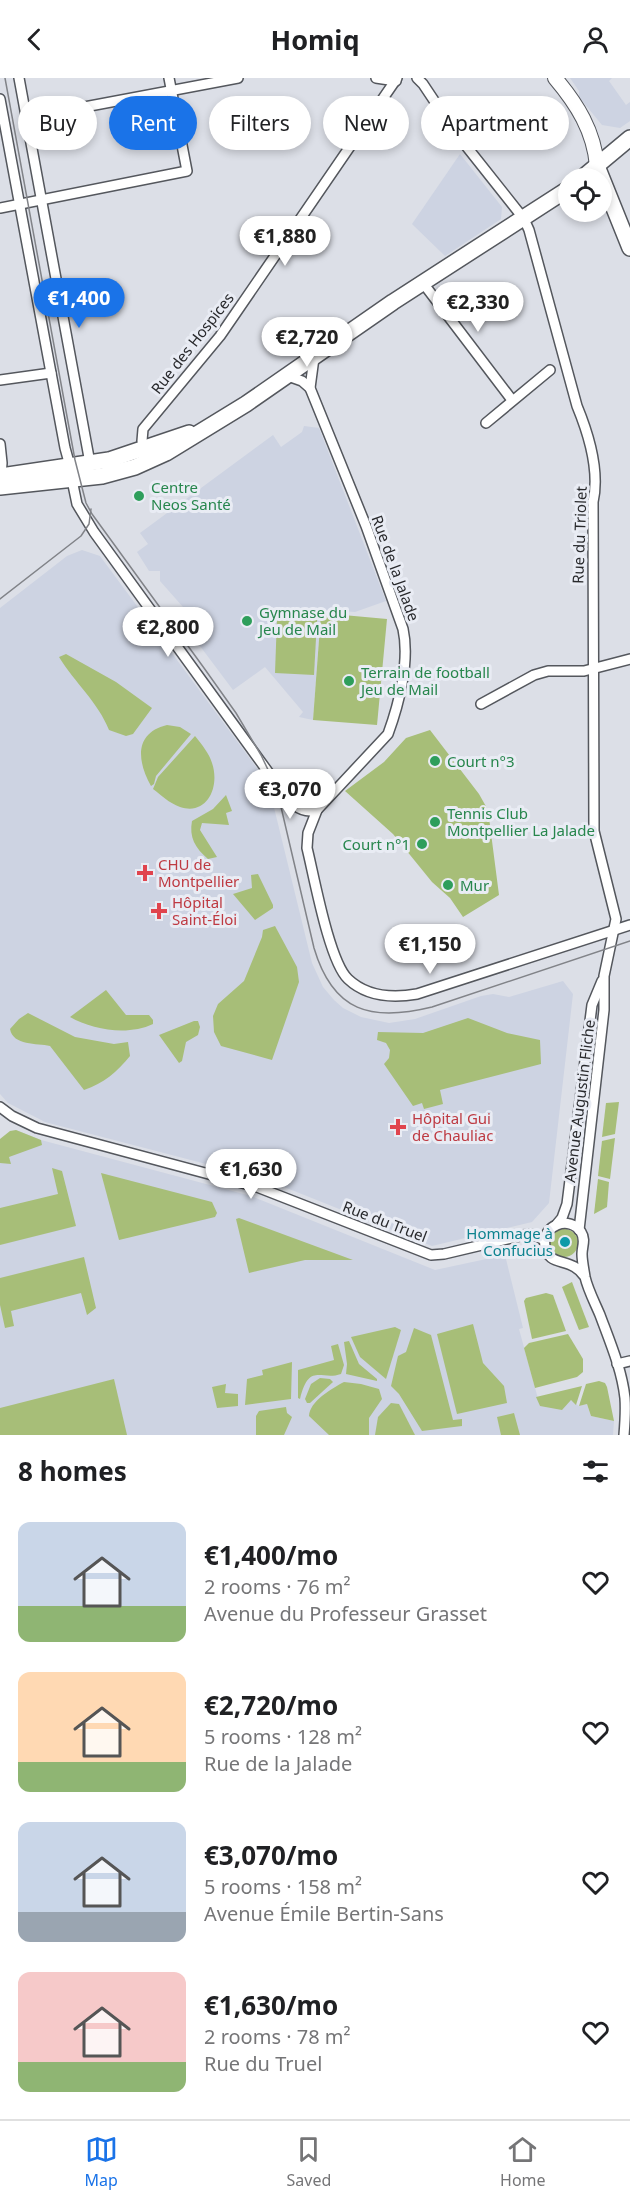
<!DOCTYPE html>
<html lang="en">
<head>
<meta charset="utf-8">
<style>
  body { margin:0; font-family:"Noto Sans",sans-serif; background:#f6f6f6; color:#202124; height:100vh; display:flex; flex-direction:column; font-size:22px; white-space:nowrap }
  * { box-sizing:border-box; margin:0 }
  p { font-size:20px; color:#757577 }
  .icon { flex:none; width:33px; height:33px; fill:none; stroke:currentColor; stroke-width:2; stroke-linecap:round; stroke-linejoin:round }
  .map { position:relative; height:1357px; overflow:hidden }
  .drawer { display:flex; flex-direction:column; background:#fff; flex:1 }
  .drawer>* { flex:none }
  .guide { position:absolute; left:18px; top:18px; width:594px; height:54px; display:flex; gap:12px }
  .controls { position:absolute; left:558px; top:90px; display:grid; gap:12px }
  .controls a { display:grid; place-items:center; width:54px; height:54px; border-radius:50%; background:#fff; box-shadow:0 3px 9px #0003; font-size:30px }
  .price { position:absolute; translate:-50% -51px; padding:0 14px; border-radius:21px; background:#fff; color:#222; font-size:20px; line-height:39px; filter:drop-shadow(0 2px 3px #0008) }
  .price::after { content:''; position:absolute; left:50%; top:36px; width:18px; height:14px; margin-left:-9px; background:inherit; clip-path:polygon(0 0,100% 0,50% 100%) }
  .price.selected { background:#1a73e8; color:#fff }
  ul { padding:0; list-style:none }
  li { display:flex; align-items:center; gap:18px; height:150px; padding:0 18px }
  li span { display:grid; place-items:center; flex:none; width:168px; height:120px; border-radius:12px; color:#555 }
  li>.icon { margin-inline-start:auto }
  span .icon { width:72px; height:72px; fill:#fffc; stroke-width:1 }
  li b { font-size:26px }
  h2 { display:flex; justify-content:space-between; align-items:center; height:72px; padding:0 18px; font-size:26px }
  .tag { padding:0 21px; border-radius:27px; background:#fff; box-shadow:0 3px 9px #0003; font-size:21px; line-height:54px }
  .tag.selected { background:#1a73e8; color:#fff }
  header { display:flex; justify-content:space-between; align-items:center; height:78px; padding:0 18px; background:#fff; font-size:27px; font-weight:700 }
  .menu { display:flex; justify-content:space-around; align-items:center; height:84px; border-top:2px solid #e0e0e0; background:#fff; font-size:16px; color:#757577 }
  .menu a { display:grid; justify-items:center; gap:3px }
  .menu .selected { color:#1a73e8 }
  .map>svg:first-child { display:block }
  .built { fill:#cdd3e2 }
  .green { fill:#a7be78 }
  .lines { fill:none; stroke-linecap:round; stroke-linejoin:round }
  .minor-casing { stroke:#54575d; stroke-width:12 }
  .secondary-casing { stroke:#54575d; stroke-width:16 }
  .primary-casing { stroke:#54575d; stroke-width:18 }
  .minor { stroke:#fff; stroke-width:9 }
  .secondary { stroke:#fff; stroke-width:14 }
  .primary { stroke:#fff; stroke-width:15 }
  .tram { stroke:#818388; stroke-width:1.5 }
  .leisure-dot { fill:#2e9e5b; stroke:#e9ecf4; stroke-width:2 }
  .health-dot { fill:#e0444e; stroke:#e9ecf4; stroke-width:2 }
  .culture-dot { fill:#0f9aa8; stroke:#e9ecf4; stroke-width:2 }
  .labels { text-anchor:middle; dominant-baseline:central; stroke-width:6; stroke-linejoin:round; paint-order:stroke }
  .street-label { font-size:15px; fill:#28292c; stroke:#e9ecf4 }
  .leisure-label { font-size:15px; fill:#27864d; stroke:#e9ecf4; text-anchor:start }
  .health-label { font-size:15px; fill:#be3a42; stroke:#e9ecf4; text-anchor:start }
  .culture-label { font-size:15px; fill:#0d838f; stroke:#e9ecf4; text-anchor:end }
</style>
</head>
<body>
<header><svg class="icon" aria-label="back" viewBox="0 0 24 24"><path d="M15 5l-7 7 7 7"/></svg>Homiq<svg class="icon" aria-label="person" viewBox="0 0 24 24"><circle cx="12" cy="8" r="4"/><path d="M4 21q1-7 8-7t8 7"/></svg></header>
<div class="map">
<svg width="630" height="1357" viewBox="0 0 630 1357">
  <rect width="100%" height="100%" fill="#dcdfe7"/>
  <g class="built">
    <path d="M570 0H612L609 3 626 27 630 24V43L620 50 602 47 579 19V13Z"/>
    <path d="M460 76 502 129 501 141 445 178 412 146Z"/>
    <path d="M304 348 319 350 386 523 355 534 329 532 321 535 313 642 299 639 303 634 265 589 233 612 179 540 183 529 160 503V493H149L137 474 148 466 140 455 273 357 281 369 302 354Z"/>
    <path d="M82 472 100 478 268 705 312 885 323 909 334 922 343 930 361 939 389 945 415 941 481 918 493 916 509 919 563 903 573 916 549 1125 532 1144 432 1168 264 1101 45 1044 8 1025 0 1016V530L67 478Z"/>
    <path d="M16 1052 41 1062 251 1118 435 1192 505 1177 523 1250 519 1251 540 1328 571 1322 579 1328 587 1326 591 1338 614 1343 613 1357H0V1061L3 1063Z"/>
  </g>
  <g class="green">
    <path d="M321 535 387 541 377 647 313 642Z"/>
    <path d="M277 540 317 542 314 597 275 595Z"/>
    <path d="M66 576 116 604 152 630 133 656 126 658 109 652C98 624 75 605 59 579Z"/>
    <path d="M167 647 180 649 191 656 156 698 154 706 151 708C137 683 134 655 167 647Z"/>
    <path d="M430 652 479 716 488 732 499 817 463 839 450 820 432 804 393 756 345 713 384 684 406 660Z"/>
    <path d="M195 658C202 667 209 675 212 685 220 708 208 738 180 729 169 725 161 717 153 711L158 699Z"/>
    <path d="M226 717 232 733 226 735 229 747 202 745 200 752 217 779 208 781C195 770 189 759 192 743L213 731Z"/>
    <path d="M258 796 273 827V830L255 842 233 816 252 810 251 797Z"/>
    <path d="M275 848 297 889 299 904 272 982 221 968 214 954 213 938 218 926 244 903 262 859 263 852Z"/>
    <path d="M106 912 126 937H149L153 942V946C128 958 93 952 70 939Z"/>
    <path d="M28 935 75 959 114 966 128 964 130 978C117 994 104 1005 84 1012L50 968C37 965 13 968 10 951L19 941Z"/>
    <path d="M468 940 507 955 540 962 541 986 440 1012 443 1026 424 1031 422 1025 413 1028 384 986 389 980 390 972 386 965 377 962 378 954 423 955Z"/>
    <path d="M194 943H198L200 949 198 957 186 964 182 983 179 985 159 957Z"/>
    <path d="M619 1024 615 1056 602 1059 606 1025Z"/>
    <path d="M16 1052 41 1062 42 1067 9 1079 11 1086 0 1085V1061L10 1053Z"/>
    <path d="M615 1060 610 1101 598 1098 602 1063Z"/>
    <path d="M52 1090 62 1093 76 1148 0 1167V1130L58 1116Z"/>
    <path d="M101 1095 212 1124 217 1135 215 1139 119 1162Z"/>
    <path d="M598 1101 609 1104 607 1129 594 1136Z"/>
    <path d="M239 1140 353 1182H305L249 1195 236 1141Z"/>
    <circle cx="564" cy="1165" r="14"/>
    <path d="M84 1179 96 1230 87 1237 81 1215 11 1233 14 1248 5 1250 0 1227V1200Z"/>
    <path d="M572 1204 589 1249 579 1252 562 1209Z"/>
    <path d="M546 1215 553 1217 566 1253 532 1261 524 1223 526 1220Z"/>
    <path d="M473 1246 483 1285 504 1308 507 1325 457 1336 437 1256Z"/>
    <path d="M395 1249 401 1252 386 1301 360 1279 351 1259Z"/>
    <path d="M414 1250 431 1257 453 1342 462 1341V1348L422 1353 399 1316 391 1308 398 1278 406 1274Z"/>
    <path d="M568 1256 583 1281V1294L577 1299 535 1310 524 1270 529 1265Z"/>
    <path d="M349 1263 359 1286 377 1301V1303L346 1296 347 1286 344 1264Z"/>
    <path d="M338 1266 344 1287 341 1296C321 1303 309 1284 300 1321L298 1320V1292L334 1282 331 1268Z"/>
    <path d="M292 1284 291 1321 245 1327 247 1301 263 1297 262 1292Z"/>
    <path d="M320 1300 330 1301 333 1304 310 1325H307L305 1321 311 1306Z"/>
    <path d="M114 1301 127 1357H0V1330Z"/>
    <path d="M599 1303 605 1305 607 1309 614 1343 591 1338 587 1326 579 1328 586 1306Z"/>
    <path d="M344 1304 361 1306 379 1311 382 1321 369 1340V1357H329L309 1338C310 1323 331 1311 344 1304Z"/>
    <path d="M226 1306 225 1315 238 1316V1328L217 1330 212 1309Z"/>
    <path d="M582 1308 576 1327 571 1322 562 1332 540 1328 536 1319Z"/>
    <path d="M391 1325 399 1326 415 1357H375L378 1339Z"/>
    <path d="M286 1329 287 1335 292 1339 284 1357H256V1338L259 1333Z"/>
    <path d="M514 1335 520 1357H501L497 1339Z"/>
  </g>
  <g class="lines">
    <g class="minor-casing">
      <g id="minor">
        <path d="M19 0 90 385"/>
        <path d="M376 0 396 3"/>
        <path d="M417 0 423 6 455 54 524 141 529 152 577 328C589 357 600 393 593 424L594 753 616 841 604 898V932L579 1152"/>
        <path d="M0 21 65 370 70 388"/>
        <path d="M26 40 238 0"/>
        <path d="M0 130 187 93 169 0"/>
        <path d="M423 205 512 322"/>
        <path d="M314 280 310 310 366 448 403 551C410 583 399 626 388 656L317 732 308 755 307 770C314 798 329 883 348 901 367 919 394 920 417 916L630 847"/>
        <path d="M288 298 302 303 310 310"/>
        <path d="M0 302 51 295"/>
        <path d="M486 345 550 292"/>
        <path d="M0 366 2 385 1 398"/>
        <path d="M147 371 142 363 143 351 220 258 397 0"/>
        <path d="M72 402 77 426 94 454 271 698C284 714 294 738 317 732"/>
        <path d="M481 626 534 597 548 593H584L630 581"/>
        <path d="M0 1029 12 1038 37 1050 257 1109 431 1177 444 1176 524 1157 530 1156 545 1162"/>
        <path d="M557 1146 562 1140 567 1126 592 927 602 903"/>
        <path d="M585 1199C572 1178 548 1190 545 1168 541 1147 570 1137 581 1154 586 1162 582 1168 582 1176 582 1183 584 1192 585 1199 588 1212 595 1225 600 1237 610 1264 622 1292 625 1320 626 1333 625 1345 624 1357"/>
        <path d="M617 1286 630 1283"/>
      </g>
    </g>
    <g class="secondary-casing">
      <path id="secondary" d="M555 0C577 26 594 53 597 88"/>
    </g>
    <g class="primary-casing">
      <g id="primary">
        <path d="M597 88 630 170"/>
        <path d="M582 100 630 60"/>
        <path d="M0 398 109 382 189 355"/>
        <path d="M0 409 102 398 135 389 166 375 246 326 393 224 568 111"/>
      </g>
    </g>
    <use href="#minor" class="minor"/>
    <use href="#secondary" class="secondary"/>
    <use href="#primary" class="primary"/>
    <g class="tram">
      <path d="M5 0 75 382 86 425 92 436 204 590 236 635 261 677 271 698 281 729 314 870C333 934 371 944 432 929L630 863"/>
      <path d="M0 521 81 458 89 446 91 431"/>
    </g>
  </g>
  <g class="leisure-dot">
    <circle cx="139" cy="418" r="6"/>
    <circle cx="247" cy="543" r="6"/>
    <circle cx="349" cy="603" r="6"/>
    <circle cx="435" cy="683" r="6"/>
    <circle cx="435" cy="744" r="6"/>
    <circle cx="422" cy="766" r="6"/>
    <circle cx="448" cy="807" r="6"/>
  </g>
  <g class="health-dot">
    <path d="M142 786h6v6h6v6h-6v6h-6v-6h-6v-6h6z"/>
    <path d="M156 824h6v6h6v6h-6v6h-6v-6h-6v-6h6z"/>
    <path d="M395 1040h6v6h6v6h-6v6h-6v-6h-6v-6h6z"/>
  </g>
  <circle class="culture-dot" cx="565" cy="1164" r="6"/>
  <g class="labels">
    <g class="street-label">
      <text transform="translate(192 265) rotate(-52)">Rue des Hospices</text>
      <text transform="translate(579 457) rotate(-88)">Rue du Triolet</text>
      <text transform="translate(396 490) rotate(70)">Rue de la Jalade</text>
      <text transform="translate(579 1023) rotate(-83)">Avenue Augustin Fliche</text>
      <text transform="translate(385 1143) rotate(21)">Rue du Truel</text>
    </g>
    <g class="leisure-label">
      <text x="151" y="409">Centre<tspan x="151" dy="17">Neos Santé</tspan></text>
      <text x="259" y="534">Gymnase du<tspan x="259" dy="17">Jeu de Mail</tspan></text>
      <text x="361" y="594">Terrain de football<tspan x="361" dy="17">Jeu de Mail</tspan></text>
      <text x="447" y="683">Court n°3</text>
      <text x="447" y="735">Tennis Club<tspan x="447" dy="17">Montpellier La Jalade</tspan></text>
      <text x="410" y="766" text-anchor="end">Court n°1</text>
      <text x="460" y="807">Mur</text>
    </g>
    <g class="health-label">
      <text x="158" y="786">CHU de<tspan x="158" dy="17">Montpellier</tspan></text>
      <text x="172" y="824">Hôpital<tspan x="172" dy="17">Saint-Éloi</tspan></text>
      <text x="412" y="1040">Hôpital Gui<tspan x="412" dy="17">de Chauliac</tspan></text>
    </g>
    <g class="culture-label">
      <text x="553" y="1155">Hommage à<tspan x="553" dy="17">Confucius</tspan></text>
    </g>
  </g>
</svg>
<div class="controls">
<a><svg class="icon" aria-label="locate" viewBox="0 0 24 24"><circle cx="12" cy="12" r="6"/><path d="M12 2v4M12 18v4M2 12h4M18 12h4"/></svg></a>
</div>
<b class="price" style="left:285px;top:189px">€1,880</b>
<b class="price selected" style="left:79px;top:251px">€1,400</b>
<b class="price" style="left:478px;top:255px">€2,330</b>
<b class="price" style="left:307px;top:290px">€2,720</b>
<b class="price" style="left:168px;top:580px">€2,800</b>
<b class="price" style="left:290px;top:742px">€3,070</b>
<b class="price" style="left:430px;top:897px">€1,150</b>
<b class="price" style="left:251px;top:1122px">€1,630</b>
<div class="guide">
<a class="tag">Buy</a>
<a class="tag selected">Rent</a>
<a class="tag">Filters</a>
<a class="tag">New</a>
<a class="tag">Apartment</a>
</div>
</div>
<section class="drawer">
<h2>8 homes<svg class="icon" aria-label="filters" viewBox="0 0 24 24"><path d="M4 7h16M4 17h16"/><circle cx="9" cy="7" r="2"/><circle cx="15" cy="17" r="2"/></svg></h2>
<ul>
<li><span style="background:linear-gradient(#c9d6e8 70%,#8fb573 0)"><svg class="icon" aria-label="home" viewBox="0 0 24 24"><path d="M3 11l9-7 9 7M6 9v11h12V9"/></svg></span><div><b>€1,400/mo</b><p>2 rooms · 76 m²</p><p>Avenue du Professeur Grasset</p></div><svg class="icon" aria-label="heart" viewBox="0 0 24 24"><path d="M12 20l-8-8c-3-5 5-10 8-4 3-6 11-1 8 4z"/></svg></li>
<li><span style="background:linear-gradient(#ffd9b3 75%,#8fb573 0)"><svg class="icon" aria-label="home" viewBox="0 0 24 24"><path d="M3 11l9-7 9 7M6 9v11h12V9"/></svg></span><div><b>€2,720/mo</b><p>5 rooms · 128 m²</p><p>Rue de la Jalade</p></div><svg class="icon" aria-label="heart" viewBox="0 0 24 24"><path d="M12 20l-8-8c-3-5 5-10 8-4 3-6 11-1 8 4z"/></svg></li>
<li><span style="background:linear-gradient(#c9d6e8 75%,#9aa5b1 0)"><svg class="icon" aria-label="home" viewBox="0 0 24 24"><path d="M3 11l9-7 9 7M6 9v11h12V9"/></svg></span><div><b>€3,070/mo</b><p>5 rooms · 158 m²</p><p>Avenue Émile Bertin-Sans</p></div><svg class="icon" aria-label="heart" viewBox="0 0 24 24"><path d="M12 20l-8-8c-3-5 5-10 8-4 3-6 11-1 8 4z"/></svg></li>
<li><span style="background:linear-gradient(#f6c9c9 75%,#8fb573 0)"><svg class="icon" aria-label="home" viewBox="0 0 24 24"><path d="M3 11l9-7 9 7M6 9v11h12V9"/></svg></span><div><b>€1,630/mo</b><p>2 rooms · 78 m²</p><p>Rue du Truel</p></div><svg class="icon" aria-label="heart" viewBox="0 0 24 24"><path d="M12 20l-8-8c-3-5 5-10 8-4 3-6 11-1 8 4z"/></svg></li>
</ul>
</section>
<nav class="menu">
<a class="selected"><svg class="icon" aria-label="map" viewBox="0 0 24 24"><path d="M3 6l6-2 6 2 6-2v14l-6 2-6-2-6 2zM9 4v14M15 6v14"/></svg>Map</a>
<a><svg class="icon" aria-label="saved" viewBox="0 0 24 24"><path d="M7 4h10v16l-5-4-5 4z"/></svg>Saved</a>
<a><svg class="icon" aria-label="home" viewBox="0 0 24 24"><path d="M3 11l9-7 9 7M6 9v11h12V9"/></svg>Home</a>
</nav>
</body>
</html>
